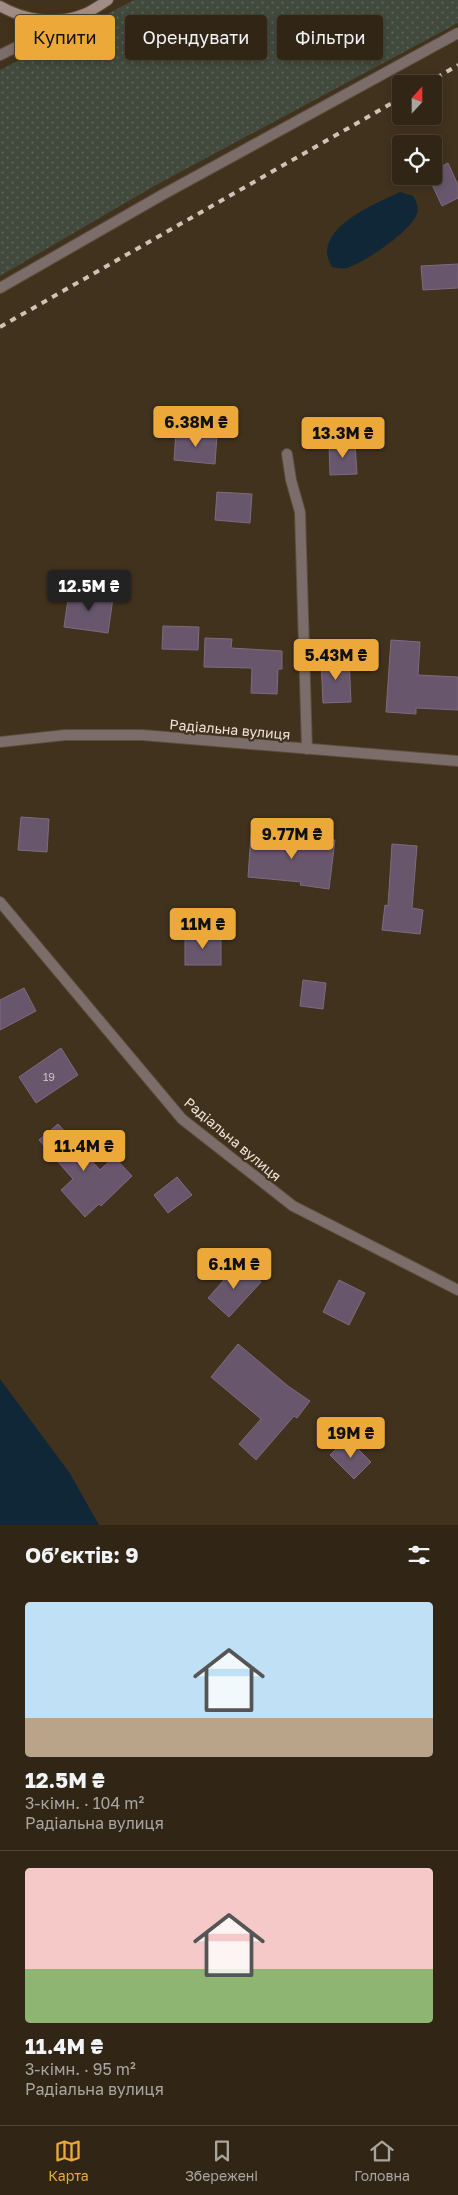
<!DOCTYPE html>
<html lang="uk">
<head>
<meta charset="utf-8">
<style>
  body { margin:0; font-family:"Golos Text",sans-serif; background:#3d3223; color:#f1f3f6; height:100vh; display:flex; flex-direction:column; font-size:19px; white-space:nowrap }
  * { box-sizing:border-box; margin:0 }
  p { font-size:16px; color:#a8a5a1 }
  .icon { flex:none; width:28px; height:28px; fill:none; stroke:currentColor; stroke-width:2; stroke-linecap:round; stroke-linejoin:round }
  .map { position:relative; height:1525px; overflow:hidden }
  .drawer { display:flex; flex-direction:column; background:#312616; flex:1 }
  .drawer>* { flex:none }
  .banner { position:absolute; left:15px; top:15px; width:429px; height:45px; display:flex; gap:10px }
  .needle { width:32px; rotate:21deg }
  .buttons { position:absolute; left:392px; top:75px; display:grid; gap:10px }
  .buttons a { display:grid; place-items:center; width:50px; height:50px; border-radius:5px; background:#312616; box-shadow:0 2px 8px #0003,0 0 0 1px #4c4335; font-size:25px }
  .price { position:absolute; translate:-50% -42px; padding:0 11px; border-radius:5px; background:#eca93a; color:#111; font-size:16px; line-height:32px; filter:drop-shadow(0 1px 2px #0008) }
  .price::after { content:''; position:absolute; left:50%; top:30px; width:15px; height:11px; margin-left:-8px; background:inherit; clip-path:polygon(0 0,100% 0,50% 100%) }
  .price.selected { background:#222; color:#fff }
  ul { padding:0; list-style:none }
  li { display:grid; align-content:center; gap:10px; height:265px; padding:0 25px }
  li+li { border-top:1px solid #4c4335 }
  li span { display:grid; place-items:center; height:155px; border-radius:5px; color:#555 }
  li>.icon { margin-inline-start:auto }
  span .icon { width:90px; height:90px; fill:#fffc; stroke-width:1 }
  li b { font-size:21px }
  h2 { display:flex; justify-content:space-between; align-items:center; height:60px; padding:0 25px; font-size:21px }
  .pill { padding:0 18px; border-radius:5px; background:#312616; box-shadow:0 2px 8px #0003,0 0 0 1px #4c4335; font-size:18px; line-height:45px }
  .pill.selected { background:#eca93a; color:#111 }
  .dock { display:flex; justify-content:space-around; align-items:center; height:70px; border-top:1px solid #4c4335; background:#312616; font-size:14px; color:#a8a5a1 }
  .dock a { display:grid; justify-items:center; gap:2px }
  .dock .selected { color:#eca93a }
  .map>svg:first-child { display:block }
  .grass { fill:url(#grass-dots) }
  .water { fill:#0f2736 }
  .building { fill:#68576c; stroke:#7c6b81 }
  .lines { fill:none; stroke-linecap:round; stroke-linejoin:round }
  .minor-casing { stroke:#5c4e3b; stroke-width:12 }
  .tertiary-casing { stroke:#5c4e3b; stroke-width:12 }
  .secondary-casing { stroke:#5c4e3b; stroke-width:12 }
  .minor { stroke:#7b6d69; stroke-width:10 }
  .tertiary { stroke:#7b6d69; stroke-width:10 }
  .secondary { stroke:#a28c86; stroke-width:10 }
  .rail { stroke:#cec3b6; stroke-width:4; stroke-dasharray:6 6; stroke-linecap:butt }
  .labels { text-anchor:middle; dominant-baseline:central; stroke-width:4.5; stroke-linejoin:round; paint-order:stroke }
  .number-label { font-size:11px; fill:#cbbfbc }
  .street-label { font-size:14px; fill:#ece2d6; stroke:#41321e }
</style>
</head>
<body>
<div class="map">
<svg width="458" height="1525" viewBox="0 0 458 1525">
  <defs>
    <pattern id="grass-dots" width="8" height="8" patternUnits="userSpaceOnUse" patternTransform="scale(1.25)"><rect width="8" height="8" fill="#414a3c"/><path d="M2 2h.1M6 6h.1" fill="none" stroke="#5d6457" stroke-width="1.8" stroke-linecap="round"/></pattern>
  </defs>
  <rect width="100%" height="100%" fill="#41321e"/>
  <path class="grass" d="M134 0H458V23L156 185 0 276V70Z"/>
  <g class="water">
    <path d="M400 192 413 196C417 202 419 208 417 214 410 232 365 262 347 268 343 269 336 268 332 267 330 263 327 257 327 252 328 222 377 203 400 192Z"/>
    <path d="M0 1379 69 1472 99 1525H0Z"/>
  </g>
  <g class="building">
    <path d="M448 163 458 185V198L442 206 428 176H434V170Z"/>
    <path d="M458 264V288L423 290 421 266Z"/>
    <path d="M176 432 217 435 215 464 174 460Z"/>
    <path d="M355 443 357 474 330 475 329 444Z"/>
    <path d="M217 492 252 494 250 523 215 520Z"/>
    <path d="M69 592 113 598 108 633 64 627Z"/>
    <path d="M163 626 199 627 198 650 162 649Z"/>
    <path d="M205 638 232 639 231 648 282 651V669H278L277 694 251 693 252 668 204 667Z"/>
    <path d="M391 640 420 642 418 675 458 677V710L416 708V714L386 712Z"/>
    <path d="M349 659 351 702 323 703 321 660Z"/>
    <path d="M21 817 49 819 47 852 18 850Z"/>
    <path d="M251 834 306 839 307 836 335 840 329 889 300 885 301 882 248 877Z"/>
    <path d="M392 844 417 846 412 908 423 910 420 934 382 930 385 905 388 906Z"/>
    <rect x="185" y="936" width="36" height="29"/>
    <path d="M303 980 326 983 323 1009 300 1006Z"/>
    <path d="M24 988 36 1011 0 1030V1000Z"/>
    <path d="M61 1048 78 1075 36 1103 19 1077Z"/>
    <path d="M58 1124 100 1170 114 1157 132 1176 101 1206 99 1204 85 1217 61 1190 73 1179 39 1140Z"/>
    <path d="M177 1177 192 1195 168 1213 154 1195Z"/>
    <path d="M239 1263 261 1282 229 1317 208 1298Z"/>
    <path d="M339 1280 365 1293 349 1325 323 1312Z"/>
    <path d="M238 1344 288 1386 310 1401 297 1418 294 1416 256 1460 239 1444 261 1419 211 1377Z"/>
    <path d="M347 1438 371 1462 354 1479 330 1455Z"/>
  </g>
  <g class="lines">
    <g class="minor-casing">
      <g id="minor">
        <path d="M0 288 162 195 458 33"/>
        <path d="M287 454 291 480 300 512 307 749"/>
        <path d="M0 742 65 735H142L458 761"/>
        <path d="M0 902 182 1119 293 1206 458 1290"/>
      </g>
    </g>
    <g class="tertiary-casing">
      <path id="tertiary" d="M0 55 76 18"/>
    </g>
    <g class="secondary-casing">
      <path id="secondary" d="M0 6C24 20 57 25 84 14 92 11 100 5 108 0"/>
    </g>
    <use href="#minor" class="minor"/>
    <use href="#tertiary" class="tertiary"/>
    <use href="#secondary" class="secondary"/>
    <g class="rail">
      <path d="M426 84 458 65"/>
      <path d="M0 327 401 98"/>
    </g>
  </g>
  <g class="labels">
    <g class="number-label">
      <text x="49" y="1076">19</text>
    </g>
    <g class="street-label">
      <text transform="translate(230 729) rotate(5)">Радіальна вулиця</text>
      <text transform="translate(233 1139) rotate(40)">Радіальна вулиця</text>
    </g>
  </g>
</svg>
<div class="buttons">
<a><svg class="needle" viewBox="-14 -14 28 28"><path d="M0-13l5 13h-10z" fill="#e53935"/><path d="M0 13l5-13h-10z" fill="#a8a5a1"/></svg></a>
<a><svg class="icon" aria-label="locate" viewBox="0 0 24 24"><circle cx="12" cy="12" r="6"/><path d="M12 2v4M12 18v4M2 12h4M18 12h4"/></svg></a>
</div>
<b class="price" style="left:196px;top:448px">6.38M ₴</b>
<b class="price" style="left:343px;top:459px">13.3M ₴</b>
<b class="price selected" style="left:89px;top:612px">12.5M ₴</b>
<b class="price" style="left:336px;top:681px">5.43M ₴</b>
<b class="price" style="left:292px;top:860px">9.77M ₴</b>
<b class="price" style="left:203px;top:950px">11M ₴</b>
<b class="price" style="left:84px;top:1172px">11.4M ₴</b>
<b class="price" style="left:234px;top:1290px">6.1M ₴</b>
<b class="price" style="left:351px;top:1459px">19M ₴</b>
<div class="banner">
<a class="pill selected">Купити</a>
<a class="pill">Орендувати</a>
<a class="pill">Фільтри</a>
</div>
</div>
<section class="drawer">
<h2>Об’єктів: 9<svg class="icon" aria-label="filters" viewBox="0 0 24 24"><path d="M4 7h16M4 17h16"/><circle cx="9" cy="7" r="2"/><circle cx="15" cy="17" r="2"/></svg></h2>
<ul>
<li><span style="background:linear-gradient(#bfe0f5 75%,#b9a48a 0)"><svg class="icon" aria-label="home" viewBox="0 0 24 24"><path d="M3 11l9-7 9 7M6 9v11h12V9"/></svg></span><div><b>12.5M ₴</b><p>3-кімн. · 104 m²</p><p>Радіальна вулиця</p></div></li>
<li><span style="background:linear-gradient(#f6c9c9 65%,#8fb573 0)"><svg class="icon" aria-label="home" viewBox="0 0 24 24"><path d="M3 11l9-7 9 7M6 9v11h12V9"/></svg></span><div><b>11.4M ₴</b><p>3-кімн. · 95 m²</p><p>Радіальна вулиця</p></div></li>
</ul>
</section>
<nav class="dock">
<a class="selected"><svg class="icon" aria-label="map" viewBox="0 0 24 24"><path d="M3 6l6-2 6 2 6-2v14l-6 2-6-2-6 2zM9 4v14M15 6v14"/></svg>Карта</a>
<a><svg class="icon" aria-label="saved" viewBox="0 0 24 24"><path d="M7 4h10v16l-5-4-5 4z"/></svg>Збережені</a>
<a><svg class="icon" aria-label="home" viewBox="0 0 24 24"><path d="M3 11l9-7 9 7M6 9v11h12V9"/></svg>Головна</a>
</nav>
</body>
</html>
